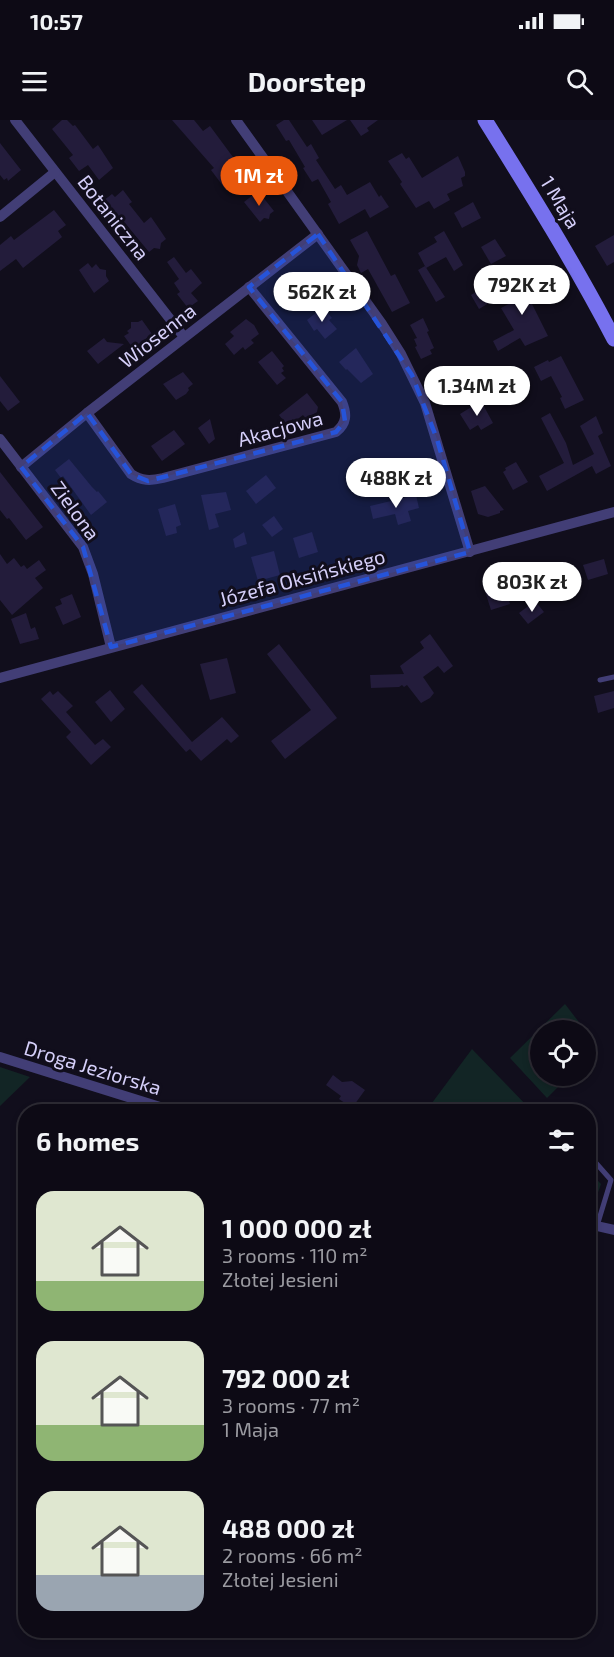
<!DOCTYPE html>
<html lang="en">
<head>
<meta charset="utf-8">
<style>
  body { margin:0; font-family:"Exo 2",sans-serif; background:#16131e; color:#f1f3f6; height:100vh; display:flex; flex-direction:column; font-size:22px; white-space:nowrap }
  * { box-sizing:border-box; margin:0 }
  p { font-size:20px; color:#9a9aa0 }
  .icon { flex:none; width:33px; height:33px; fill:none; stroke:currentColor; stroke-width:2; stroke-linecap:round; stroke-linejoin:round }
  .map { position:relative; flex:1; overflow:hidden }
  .drawer { position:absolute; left:18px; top:984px; width:578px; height:534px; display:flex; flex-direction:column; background:#0d0a15; border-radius:24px; box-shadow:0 3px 9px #0003,0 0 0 2px #2d2b34 }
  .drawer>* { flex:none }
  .controls { position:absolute; left:530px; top:900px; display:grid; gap:12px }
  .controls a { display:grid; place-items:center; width:66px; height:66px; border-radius:50%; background:#0d0a15; box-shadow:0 3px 9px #0003,0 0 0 2px #2d2b34; font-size:30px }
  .price { position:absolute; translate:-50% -51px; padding:0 14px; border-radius:21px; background:#fff; color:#222; font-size:20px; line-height:39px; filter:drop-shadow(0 2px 3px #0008) }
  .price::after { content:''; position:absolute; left:50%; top:36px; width:18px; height:14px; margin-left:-9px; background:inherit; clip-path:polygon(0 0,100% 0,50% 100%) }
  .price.selected { background:#ea580c; color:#fff }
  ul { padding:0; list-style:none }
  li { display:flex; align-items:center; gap:18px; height:150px; padding:0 18px }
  li span { display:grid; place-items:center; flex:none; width:168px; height:120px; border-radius:18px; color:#555 }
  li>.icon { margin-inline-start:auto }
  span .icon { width:72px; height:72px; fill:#fffc; stroke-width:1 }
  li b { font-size:26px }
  h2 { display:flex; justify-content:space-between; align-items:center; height:72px; padding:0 18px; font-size:26px }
  .status { display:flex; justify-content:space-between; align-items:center; height:42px; padding:0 30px; background:#0d0a15; direction:ltr }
  .status svg { height:16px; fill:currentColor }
  header { display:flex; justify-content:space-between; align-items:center; height:78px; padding:0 18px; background:#0d0a15; font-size:27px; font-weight:700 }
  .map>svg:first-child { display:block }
  .green { fill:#122525 }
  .water { fill:#132440 }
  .building { fill:#231c3b }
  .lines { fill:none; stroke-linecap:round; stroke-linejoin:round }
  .lane { stroke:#423e76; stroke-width:5 }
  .street { stroke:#423e76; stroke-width:10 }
  .secondary { stroke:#7771ee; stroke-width:15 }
  .marked { fill:#2654da; fill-opacity:0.2; stroke:#2654da; stroke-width:4.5; stroke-dasharray:12 8; stroke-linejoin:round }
  .labels { text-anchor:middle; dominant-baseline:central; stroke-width:6; stroke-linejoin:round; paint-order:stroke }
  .street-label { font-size:20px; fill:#d5cff9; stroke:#110e1c }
</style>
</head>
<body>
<div class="status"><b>10:57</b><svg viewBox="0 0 49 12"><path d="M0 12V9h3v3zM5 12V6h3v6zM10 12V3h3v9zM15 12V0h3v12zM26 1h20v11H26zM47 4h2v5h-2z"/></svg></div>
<header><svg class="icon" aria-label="menu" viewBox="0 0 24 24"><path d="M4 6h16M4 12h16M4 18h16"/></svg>Doorstep<svg class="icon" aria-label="search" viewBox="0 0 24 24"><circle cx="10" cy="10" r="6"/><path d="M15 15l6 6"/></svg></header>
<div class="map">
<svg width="614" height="1537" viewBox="0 0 614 1537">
  <rect width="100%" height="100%" fill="#110e1c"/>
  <g class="green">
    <path d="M565 884 585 910H540V956H569L547 978 510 938Z"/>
    <path d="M472 929 532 991H426Z"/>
    <path d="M0 947 30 957 0 986Z"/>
    <path d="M588 1050 601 1064 590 1095H588Z"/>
  </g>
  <path class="water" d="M389 340 395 348 391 355 384 354 377 358 370 355V345Z"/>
  <g class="building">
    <path d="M62 0H67L73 6 75 5 93 29 98 25 113 48 99 60 88 45 79 51 69 38 73 35 52 9Z"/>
    <path d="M172 0H194L203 11 210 6 244 52 233 60 235 63 226 70 211 50 214 48Z"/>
    <path d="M284 0H289L307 27 311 24 319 38 316 40 335 69 341 65 347 75 370 62 379 77 381 75 389 87 370 98 365 89 339 104 328 84 331 82 318 59 312 62 303 48 305 47 289 20 286 21 276 5Z"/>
    <path d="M312 0H347L322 15Z"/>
    <path d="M350 0H378L367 8 369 11 361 16Z"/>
    <path d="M0 23 21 50 8 61 7 58 4 60 0 55Z"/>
    <path d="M402 33 406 39 409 37 422 58 458 36 465 52V56L461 58 463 66 447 74 450 80 434 89 429 81 416 88 400 64 402 62 388 41Z"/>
    <path d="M123 70 132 82 129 84 144 103 151 97 160 110 166 119 161 123 160 129 154 128 149 132 120 97 117 99 103 81 112 74 115 77Z"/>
    <path d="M258 71 274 91 270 94 269 99 264 98 260 102 244 82Z"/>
    <path d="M473 82 481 98 462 108 454 93Z"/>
    <path d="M54 90 66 105 58 111 62 117 23 148 16 139 0 151V125L11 116 14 120Z"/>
    <path d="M367 111 391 156 395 154 410 183 392 192 368 149 361 153 357 145 359 136 350 120Z"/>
    <path d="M444 111 463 145 454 151 446 137 426 148 418 133 437 122 434 117Z"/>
    <path d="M614 115V142L607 146 595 126Z"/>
    <path d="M495 119 506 136 491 144 481 127Z"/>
    <path d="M174 137 186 153 191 149 202 163 191 173 198 181 188 188 177 174 180 172 174 163 179 159 167 142Z"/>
    <path d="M88 143 92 148 96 144 100 149 106 150V156L109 161 94 173 79 150Z"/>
    <path d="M425 146 445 177 436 182 418 150Z"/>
    <path d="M522 156 530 171 535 168 540 177 531 182 548 216 525 226 520 218 498 231 493 221 514 210 501 188 514 181 505 166Z"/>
    <path d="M481 169 489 183 479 189 471 175Z"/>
    <path d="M323 187 332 198 329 200 337 209 325 219 317 209 314 211 307 200Z"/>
    <path d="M423 198 429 211 427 212 434 228 430 230 432 234 421 239 415 227 417 226 414 219 417 218 410 205Z"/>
    <path d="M246 199 254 205 259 214 251 220 254 223 245 230 243 227 234 235 225 224 234 216 230 212Z"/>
    <path d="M142 200 152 214 138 225 137 223 132 227 124 216 129 213 127 211 131 208V202H138Z"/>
    <path d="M104 218 107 222 124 224 98 244 87 231Z"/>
    <path d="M356 228 373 254 361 263 347 249 346 250 339 242Z"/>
    <path d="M272 231 284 246 282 248 284 251 281 253 286 258 277 265 258 242Z"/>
    <path d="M561 236 584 280 565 289 560 278 562 277 551 256 541 261 534 247 548 240 549 242Z"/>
    <path d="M183 252 193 264 188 268 189 270 186 274 176 280 163 264Z"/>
    <path d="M0 256 20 282 8 291 0 281Z"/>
    <path d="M307 273 318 287 317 292 306 299 303 295 295 301 293 299 286 304 279 295Z"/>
    <path d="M481 281 493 303 481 310 478 305 470 310 460 294Z"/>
    <path d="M550 293 566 323 573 345 594 334 580 306 596 296 603 313 598 316 611 346 596 354 592 346 547 371 539 356 564 343 541 298Z"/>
    <path d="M210 299 215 319 209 324 198 308Z"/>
    <path d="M174 310 185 324 162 341 151 326Z"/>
    <path d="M69 339 92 367 97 372 98 371 107 382 91 395 63 356 61 358 55 350Z"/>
    <path d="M516 342 528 362 513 370 503 352 506 350 505 348Z"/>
    <path d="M0 352 43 407 26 420 9 398 7 399 0 390Z"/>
    <path d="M266 355 276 368 256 384 246 371Z"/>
    <path d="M485 366 504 390 500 391V393L488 397 478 394 471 371Z"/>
    <path d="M226 372 231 390 215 394 219 407 209 410 201 375Z"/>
    <path d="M416 375 419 388 408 391 411 401 398 405 395 394 373 399 370 386Z"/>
    <path d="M175 384 181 405 176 407 177 413 166 416 158 389Z"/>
    <path d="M274 396 283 409 272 417 262 405Z"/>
    <path d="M244 412 247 424 235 428 233 419Z"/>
    <path d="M312 412 318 432 299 438 293 418Z"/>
    <path d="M274 431 280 455 258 461 251 437Z"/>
    <path d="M0 434 7 444 14 438 21 447 24 445 27 449 39 440 46 450 35 458 43 468 12 495 0 480Z"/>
    <path d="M604 439 608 454 588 460 583 445Z"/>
    <path d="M553 446 559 466 540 473 533 453Z"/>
    <path d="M503 462 510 484 491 490 484 468Z"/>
    <path d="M72 474 81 497 63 505 55 487 62 484 60 479Z"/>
    <path d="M535 481 544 492 528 504 519 493Z"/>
    <path d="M26 493 31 509 35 507 39 519 20 524 11 499Z"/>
    <path d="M430 514 453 546 444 553 438 546 423 557 434 573 430 578 421 583 407 565 404 567 402 565 399 567 371 568 370 555 404 554 400 546 424 528 420 522Z"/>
    <path d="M279 524 337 598 285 639 271 621 311 590 267 534Z"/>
    <path d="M227 538 236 573 210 580 200 544Z"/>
    <path d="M142 564 192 622 222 597 239 616 231 623 227 619 201 641 190 629 186 632 133 572Z"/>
    <path d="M110 570 125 589 111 602 95 582Z"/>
    <path d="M50 571 53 575 58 571 73 586 66 592 95 625 103 619 111 627 91 645 66 617 71 612 41 579Z"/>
    <path d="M614 571V588L598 593 594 576Z"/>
    <path d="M333 955 342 962 352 961 365 970 352 988 339 979 341 976 326 965Z"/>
  </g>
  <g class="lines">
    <g class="lane">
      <path d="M600 560 614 557"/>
      <path d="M588 1034 611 1060 597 1106"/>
    </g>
    <g class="street">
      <path d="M15 0 184 217"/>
      <path d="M236 0 382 204 401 234 425 283 470 432"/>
      <path d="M0 97 55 52"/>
      <path d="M87 293 131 354C142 361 150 361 163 358L336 312C347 303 347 294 342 282L249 167"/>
      <path d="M0 319 83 427 93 454 111 527"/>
      <path d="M21 347 87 293 318 114"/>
      <path d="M0 558 614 392"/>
      <path d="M0 937 176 992"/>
      <path d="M588 1104 614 1110"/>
    </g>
    <path class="secondary" d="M485 0C530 72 575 144 614 219"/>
  </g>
  <path class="marked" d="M318 114 412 255 437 319 470 432 111 527 83 427 21 347 87 293 131 354 148 361 336 312 345 301 342 282 249 167Z"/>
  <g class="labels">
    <g class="street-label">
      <text transform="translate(561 82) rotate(59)">1 Maja</text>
      <text transform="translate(114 97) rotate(52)">Botaniczna</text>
      <text transform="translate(157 215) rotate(-38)">Wiosenna</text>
      <text transform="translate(280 308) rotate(-15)">Akacjowa</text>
      <text transform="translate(76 390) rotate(54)">Zielona</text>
      <text transform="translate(302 457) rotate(-15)">Józefa Oksińskiego</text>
      <text transform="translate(93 947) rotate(17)">Droga Jeziorska</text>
    </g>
  </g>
</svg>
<div class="controls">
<a><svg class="icon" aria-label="locate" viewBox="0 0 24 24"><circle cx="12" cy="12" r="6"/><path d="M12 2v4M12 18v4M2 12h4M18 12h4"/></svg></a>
</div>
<b class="price selected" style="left:259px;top:87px">1M zł</b>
<b class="price" style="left:522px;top:196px">792K zł</b>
<b class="price" style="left:322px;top:203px">562K zł</b>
<b class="price" style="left:477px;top:297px">1.34M zł</b>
<b class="price" style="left:396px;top:389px">488K zł</b>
<b class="price" style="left:532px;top:493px">803K zł</b>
<section class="drawer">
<h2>6 homes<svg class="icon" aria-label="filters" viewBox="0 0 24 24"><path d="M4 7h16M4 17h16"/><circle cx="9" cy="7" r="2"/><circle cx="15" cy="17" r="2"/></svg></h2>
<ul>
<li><span style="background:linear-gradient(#dfe7d0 75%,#8fb573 0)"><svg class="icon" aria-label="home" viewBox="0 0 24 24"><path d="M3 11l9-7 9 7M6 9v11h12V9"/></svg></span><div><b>1 000 000 zł</b><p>3 rooms · 110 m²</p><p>Złotej Jesieni</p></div></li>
<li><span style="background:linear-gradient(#dfe7d0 70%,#8fb573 0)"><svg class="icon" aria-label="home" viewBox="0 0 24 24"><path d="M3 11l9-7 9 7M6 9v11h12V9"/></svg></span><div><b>792 000 zł</b><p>3 rooms · 77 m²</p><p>1 Maja</p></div></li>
<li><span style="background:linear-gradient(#dfe7d0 70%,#9aa5b1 0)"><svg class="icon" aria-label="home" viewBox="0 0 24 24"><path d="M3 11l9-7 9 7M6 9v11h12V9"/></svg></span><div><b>488 000 zł</b><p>2 rooms · 66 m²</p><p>Złotej Jesieni</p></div></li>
</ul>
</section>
</div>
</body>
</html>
